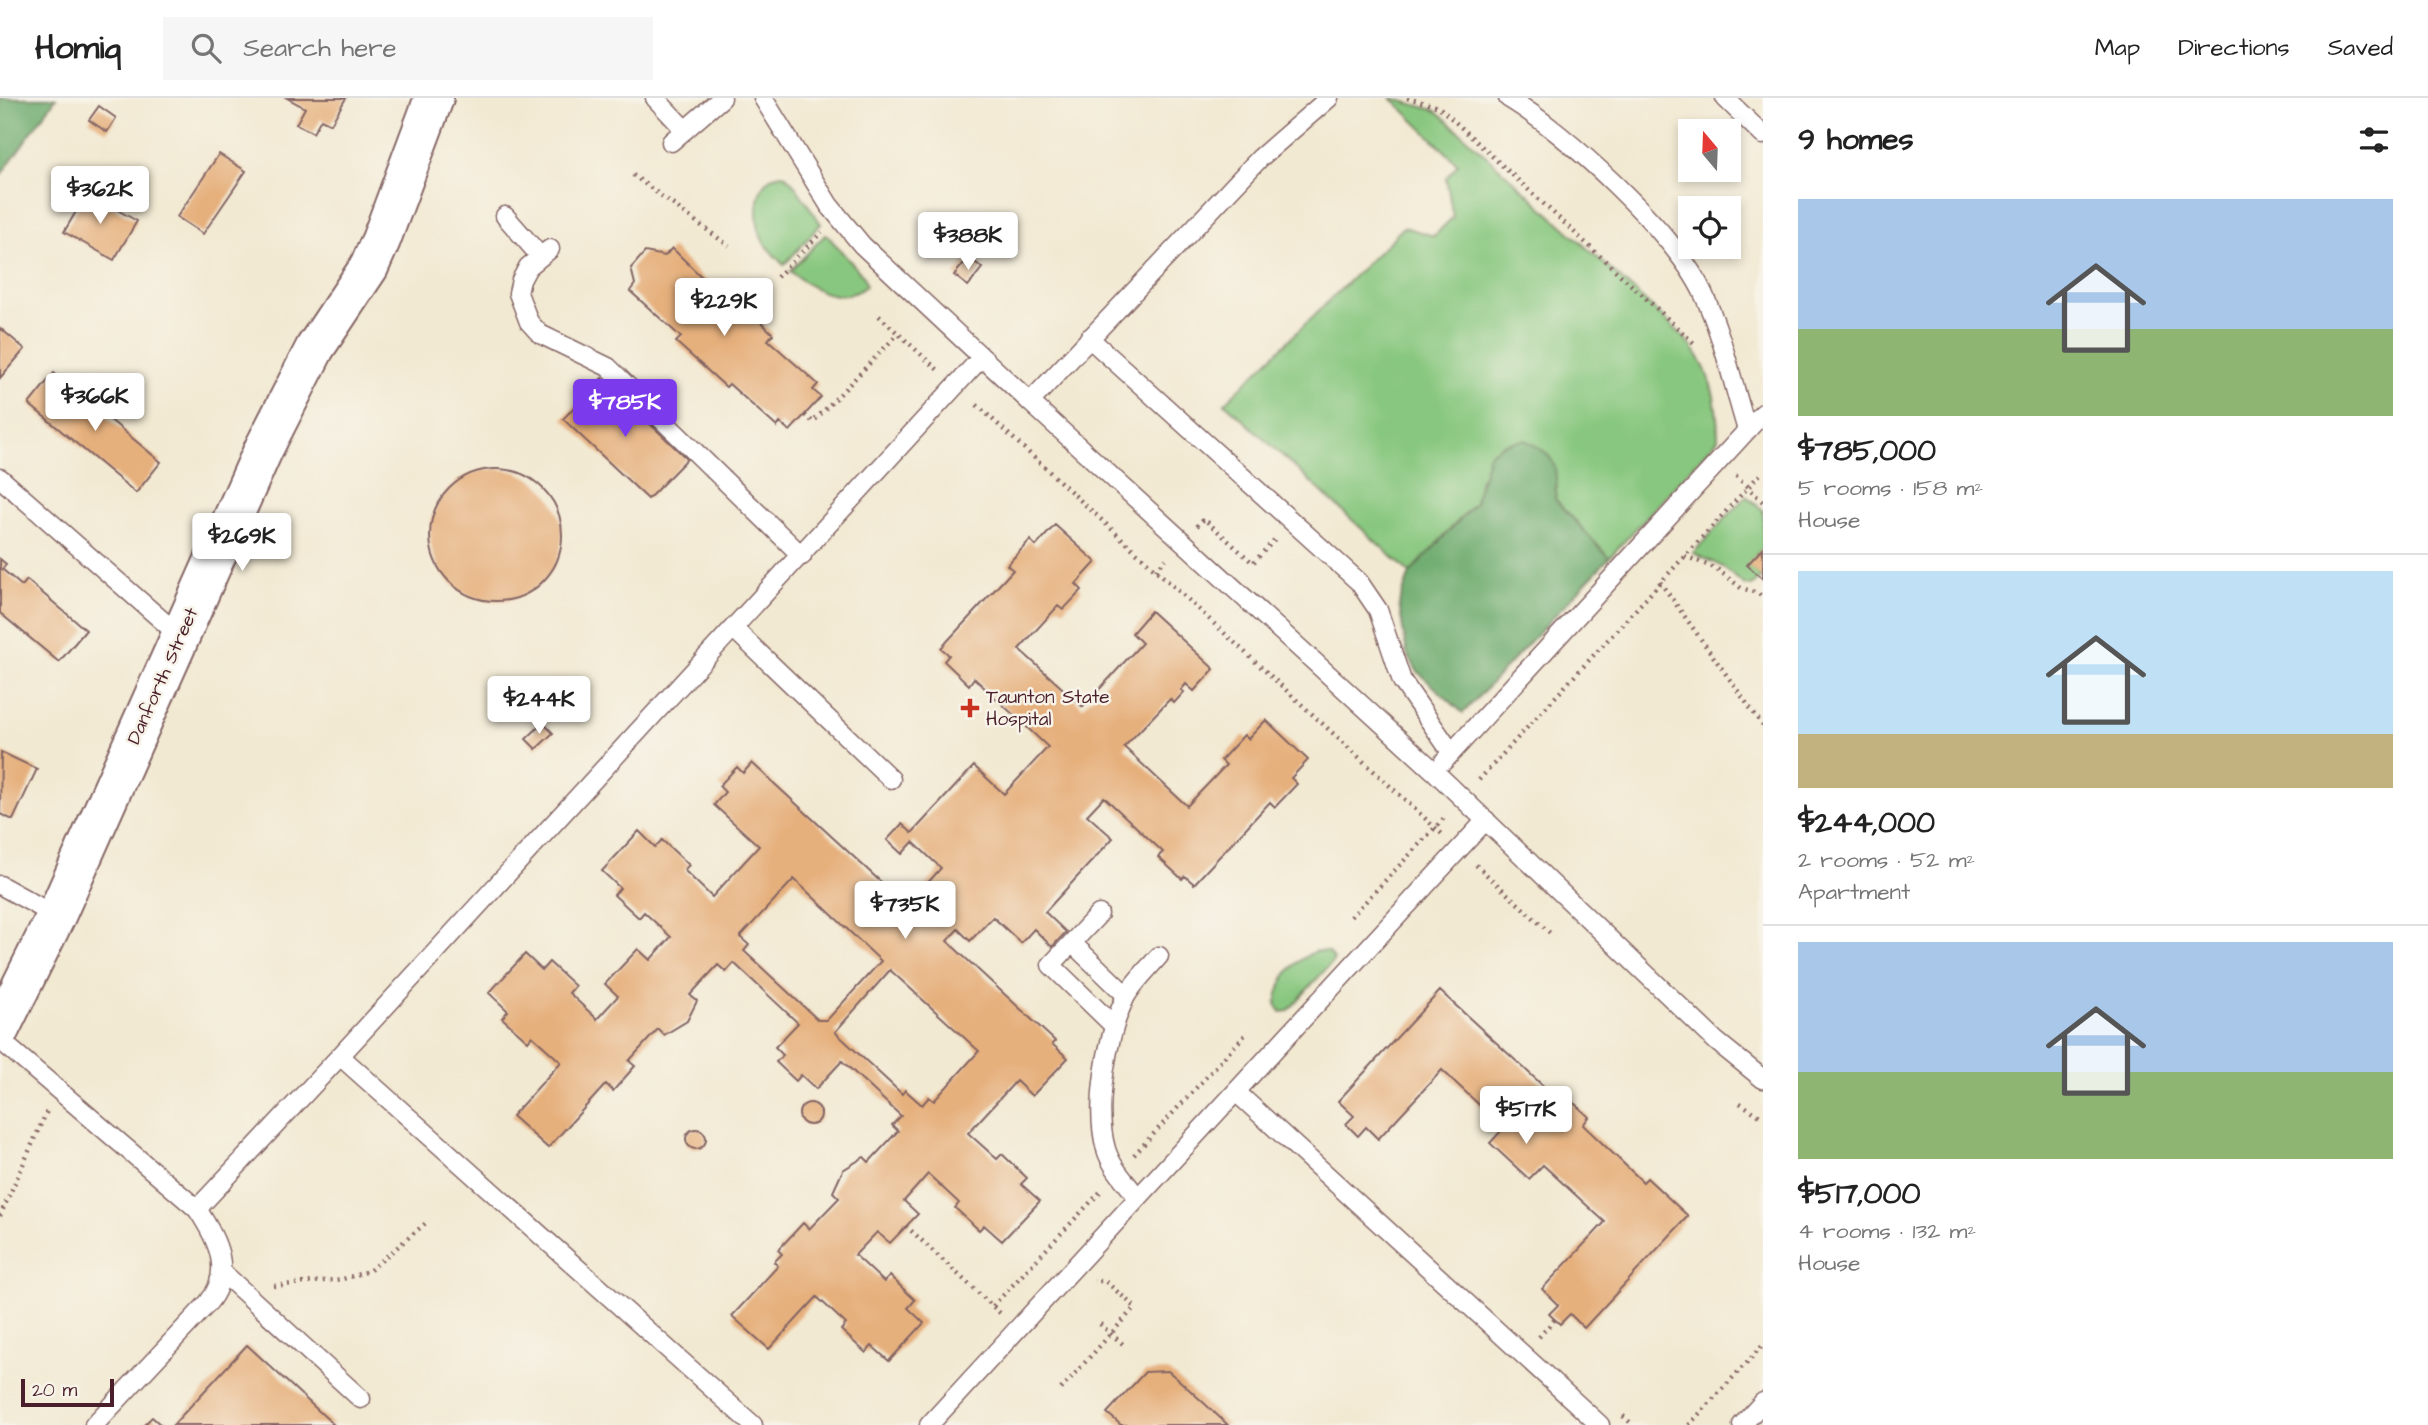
<!DOCTYPE html>
<html lang="en">
<head>
<meta charset="utf-8">
<style>
  body { margin:0; font-family:"Architects Daughter",sans-serif; background:#f6f6f6; color:#222; height:100vh; display:flex; flex-direction:column; font-size:26px; white-space:nowrap }
  * { box-sizing:border-box; margin:0 }
  p { font-size:23px; color:#767676 }
  .icon { flex:none; width:38px; height:38px; fill:none; stroke:currentColor; stroke-width:2; stroke-linecap:round; stroke-linejoin:round }
  .map { position:relative; flex:1; overflow:hidden }
  .sheet { display:flex; flex-direction:column; background:#fff; width:665px }
  .sheet>* { flex:none }
  .needle { width:46px; rotate:341deg }
  .fabs { position:absolute; left:1678px; top:21px; display:grid; gap:14px }
  .fabs a { display:grid; place-items:center; width:63px; height:63px; border-radius:0px; background:#fff; box-shadow:0 4px 10px #0003; font-size:35px }
  .scale { position:absolute; left:21px; bottom:18px; width:93px; box-sizing:border-box; padding-left:7px; border:4px solid #4a1f2b; border-top:0; font-size:19px; line-height:24px; white-space:nowrap; color:#4a1f2b; -webkit-text-stroke:5px #f7f3e8; paint-order:stroke }
  .price { position:absolute; translate:-50% -60px; padding:0 16px; border-radius:7px; background:#fff; color:#222; font-size:23px; line-height:46px; filter:drop-shadow(0 2px 4px #0008) }
  .price::after { content:''; position:absolute; left:50%; top:42px; width:21px; height:16px; margin-left:-10px; background:inherit; clip-path:polygon(0 0,100% 0,50% 100%) }
  .price.on { background:#7c3aed; color:#fff }
  ul { padding:0; list-style:none }
  li { display:grid; align-content:center; gap:14px; height:371px; padding:0 35px }
  li+li { border-top:2px solid #e0e0e0 }
  li span { display:grid; place-items:center; height:217px; border-radius:0px; color:#555 }
  li>.icon { margin-inline-start:auto }
  span .icon { width:126px; height:126px; fill:#fffc; stroke-width:1 }
  li b { font-size:30px }
  h2 { display:flex; justify-content:space-between; align-items:center; height:84px; padding:0 35px; font-size:30px }
  header { display:flex; align-items:center; gap:42px; box-sizing:border-box; height:98px; padding:0 35px; background:#fff; border-bottom:2px solid #e0e0e0 }
  header strong { font-size:33px }
  nav { display:flex; gap:38px; margin-inline-start:auto; font-size:24px }
  .search { width:490px; height:63px; background:#f6f6f6; display:flex; align-items:center; gap:18px; box-sizing:border-box; padding:0 24px; border-radius:0px; color:#767676; font-size:26px }
  main { display:flex; flex:1; min-height:0 }
  .map>svg:first-child { display:block }
  .green { fill:#88c77f; stroke:#697355; stroke-width:2 }
  .forest { fill:#6eac6e; stroke:#5c664c; stroke-width:2 }
  .building { fill:#e6b07d; fill-rule:evenodd }
  .lines { fill:none; stroke-linecap:round; stroke-linejoin:round }
  .service-casing { stroke:#856665; stroke-width:21 }
  .tertiary-casing { stroke:#856665; stroke-width:42 }
  .path { stroke:#856665; stroke-width:4.5; stroke-dasharray:2 5; stroke-linecap:butt }
  .service { stroke:#fff; stroke-width:18 }
  .tertiary { stroke:#fff; stroke-width:38 }
  .poi-dot { fill:#c8321e; stroke:#f7f3e8; stroke-width:2.5 }
  .labels { text-anchor:middle; dominant-baseline:central; stroke-width:5; stroke-linejoin:round; paint-order:stroke }
  .street-label { font-size:19px; fill:#4a1f2b; stroke:#f7f3e8 }
  .poi-label { font-size:19px; fill:#4a1f2b; stroke:#f7f3e8; text-anchor:start }
</style>
</head>
<body>
<header>
<strong>Homiq</strong>
<div class="search"><svg class="icon" aria-label="search" viewBox="0 0 24 24"><circle cx="10" cy="10" r="6"/><path d="M15 15l6 6"/></svg>Search here</div>
<nav><a>Map</a><a>Directions</a><a>Saved</a></nav>
</header>
<main>
<div class="map">
<svg width="1763" height="1327" viewBox="0 0 1763 1327">
  <rect width="100%" height="100%" fill="#f7f3e8"/>
  <filter id="ink" filterUnits="userSpaceOnUse"><feTurbulence type="fractalNoise" baseFrequency=".0143" numOctaves="2"/><feDisplacementMap in="SourceGraphic" scale="14" xChannelSelector="R" yChannelSelector="G"/><feConvolveMatrix kernelMatrix="1 2 1 2 8 2 1 2 1" color-interpolation-filters="sRGB"/></filter>
  <filter id="wash" filterUnits="userSpaceOnUse"><feTurbulence type="fractalNoise" baseFrequency=".00686" numOctaves="4" result="noise"/><feDisplacementMap in="SourceGraphic" scale="28" xChannelSelector="R" yChannelSelector="G"/><feGaussianBlur stdDeviation="1.57" result="paint"/><feColorMatrix in="noise" values="0 0 0 0 0 0 0 0 0 0 0 0 0 0 0 0 0 1.4 0 .05"/><feComposite in="paint" operator="in"/></filter>
  <g filter="url(#wash)">
    <rect width="100%" height="100%" fill="#f2e9d2"/>
    <g class="green">
      <path d="M1391 0 1437 13 1681 236C1710 266 1718 301 1718 341L1609 460 1555 401 1557 385 1480 380 1475 405 1410 475 1225 305 1404 129 1434 138 1453 119 1446 80 1458 66Z"/>
      <path d="M784 76 793 85 821 126 784 167C776 159 767 151 762 141 753 120 754 77 784 76Z"/>
      <path d="M826 136 864 179 866 188C840 209 810 190 790 173Z"/>
      <path d="M1746 398 1763 412V450L1748 467 1761 479 1752 488 1745 487 1721 468 1693 455Z"/>
      <path d="M1316 853 1329 854 1334 862 1288 913 1281 914 1276 906C1280 879 1292 864 1316 853Z"/>
    </g>
    <g class="forest">
      <path d="M0 0H56L0 78Z"/>
      <path d="M1524 342C1556 356 1558 367 1555 401L1609 460 1463 615 1418 574 1407 556 1399 506 1410 475 1475 405 1489 356 1504 346Z"/>
    </g>
    <g id="blocks">
      <g class="building">
        <path d="M287 0H346L331 26 321 21 313 35 296 26 305 10Z"/>
        <path d="M99 8 116 20 107 34 89 22Z"/>
        <path d="M219 56 246 73 203 136 177 119Z"/>
        <path d="M87 95 137 123 114 162 64 134Z"/>
        <path d="M672 150 720 197 727 191 773 236 768 242 818 286 813 292 821 299 790 333 780 325 777 329 729 286 726 289 676 244 681 239 630 193 635 186 631 170 645 154 665 158Z"/>
        <path d="M969 159 982 170 968 188 954 177Z"/>
        <path d="M0 230 25 251 0 280Z"/>
        <path d="M54 275 161 364 136 395 29 306Z"/>
        <path d="M602 280 687 361 648 401 563 321Z"/>
        <circle cx="496" cy="437" r="66"/>
        <path d="M1055 427 1096 464 1076 486 1082 492 1063 512 1058 508 1019 551 1083 609 1142 545 1132 535 1151 513 1214 571 1194 593 1186 586 1181 592 1184 594 1174 605 1170 601 1124 649 1187 708 1226 667 1221 662 1244 637 1248 641 1266 622 1308 662 1291 680 1297 686 1275 709 1270 704 1194 786 1185 778 1182 781 1158 759 1163 754 1104 699 1087 717 1113 740 1045 814 1066 834 1052 849 1034 831 1021 845 993 819 970 843 958 831 947 843 1055 943 1052 946 1068 960 1032 998 1016 983 968 1035 997 1061 1002 1056 1027 1080 1021 1086 1040 1103 1002 1143 984 1127 979 1132 955 1110 959 1105 928 1076 904 1103 918 1116 890 1145 877 1134 855 1157 884 1184 890 1178 915 1202 908 1210 924 1225 889 1263 872 1248 866 1255 841 1232 846 1226 817 1199 769 1251 732 1218 778 1168 774 1164 782 1156 778 1152 803 1125 809 1131 839 1100 833 1094 843 1072 864 1059 869 1064 898 1033 892 1027 901 1018 842 963 816 991 801 977 796 983 776 964 783 957 775 949 798 925 734 865 726 874 718 867 690 897 697 903 687 923 664 937 658 931 629 963 635 968 613 993 606 986 548 1050 512 1018 561 964 532 938 528 943 502 920 508 913 489 895 525 856 542 872 549 864 575 888 569 895 597 921 618 898 605 886 638 851 650 862 671 839 644 814 639 820 614 797 620 790 602 773 639 733 655 749 662 742 689 767 684 772 712 799 759 748 714 707 725 694 719 688 737 669 743 675 752 665 907 808 941 770 913 744 902 756 887 742 902 726 912 735 974 668 1004 696 1048 649 974 580 969 587 944 563 949 557 941 550 1013 472 1007 467 1030 442 1036 448ZM794 781 881 863 827 922H818L744 853 749 847 740 839ZM890 872 979 953 934 1003 929 999 922 1007 905 992 902 996 835 934Z"/>
        <path d="M1763 450V481L1747 467Z"/>
        <path d="M0 461 6 466 2 471 22 488 27 482 86 532 59 564 0 515Z"/>
        <path d="M543 625 553 635 536 651 526 641Z"/>
        <path d="M1 654 37 671 13 722 0 716Z"/>
        <path d="M1440 893 1552 996 1558 990 1589 1019 1583 1027 1643 1084 1647 1080 1688 1118 1584 1230 1570 1216 1560 1226 1549 1216 1558 1207 1542 1191 1605 1124 1543 1067 1529 1081 1490 1045 1504 1030 1442 972 1378 1041 1366 1029 1358 1038 1346 1026 1354 1018 1338 1003Z"/>
        <circle cx="810" cy="1016" r="11"/>
        <circle cx="696" cy="1041" r="10"/>
        <path d="M247 1247 334 1327H173Z"/>
        <path d="M1168 1273 1181 1284 1228 1327H1121L1107 1315 1145 1274Z"/>
        <path d="M152 1319 161 1327H144Z"/>
      </g>
    </g>
  </g>
  <g filter="url(#ink)">
    <use href="#blocks" fill-opacity="0" stroke="#856665" stroke-width="2"/>
    <g class="lines">
      <g class="service-casing">
        <g id="service">
          <path d="M655 0 685 32"/>
          <path d="M763 0 829 107 862 147 1030 304 1260 60 1329 0"/>
          <path d="M1508 0C1564 33 1676 136 1703 195 1723 238 1733 287 1747 332"/>
          <path d="M1725 0 1763 37"/>
          <path d="M671 44 722 0"/>
          <path d="M505 118 540 158"/>
          <path d="M550 151 528 169 521 182 518 195 529 224 540 236 608 269 802 458"/>
          <path d="M1089 240 1359 484 1378 512 1402 583 1451 654"/>
          <path d="M1030 304 1434 673 1716 943 1763 981"/>
          <path d="M0 380 181 539"/>
          <path d="M734 531 891 681"/>
          <path d="M1444 663 1763 315"/>
          <path d="M0 787 56 818"/>
          <path d="M1099 816 1051 867 1114 928"/>
          <path d="M1072 845 1126 897"/>
          <path d="M0 942 197 1111 340 958 753 1327"/>
          <path d="M340 958 981 260"/>
          <path d="M1236 994 1600 1327"/>
          <path d="M1138 1100C1127 1085 1111 1069 1106 1051 1094 1010 1107 938 1125 900 1133 885 1148 871 1159 858"/>
          <path d="M222 1174 361 1301"/>
          <path d="M94 1327 208 1205C234 1173 217 1141 197 1111"/>
          <path d="M929 1327 1486 722"/>
          <path d="M1742 1327 1763 1304"/>
        </g>
      </g>
      <g class="tertiary-casing">
        <path id="tertiary" d="M0 931 56 818 264 350 315 250 369 169 381 142 434 0"/>
      </g>
      <g class="path">
        <path d="M1407 0 1439 9 1695 246"/>
        <path d="M633 77 729 148"/>
        <path d="M777 179 822 134"/>
        <path d="M879 218 938 272"/>
        <path d="M977 307 1442 736"/>
        <path d="M805 317 813 324 898 236"/>
        <path d="M1736 378 1763 404"/>
        <path d="M1197 428 1204 421 1253 465 1276 440"/>
        <path d="M1685 458 1717 471 1741 490 1758 495 1763 500"/>
        <path d="M1156 472 1166 461"/>
        <path d="M1660 484 1763 628"/>
        <path d="M1479 682 1763 373"/>
        <path d="M1476 767 1550 835"/>
        <path d="M1351 819 1446 718"/>
        <path d="M1740 1005 1763 1020"/>
        <path d="M1134 1057 1245 937"/>
        <path d="M0 1118 47 1013"/>
        <path d="M906 1128 1001 1216"/>
        <path d="M274 1188 343 1181 369 1173 427 1124"/>
        <path d="M993 1208 1102 1092"/>
        <path d="M1100 1226 1125 1248"/>
        <path d="M1539 1239 1555 1221"/>
        <path d="M1061 1291 1135 1209 1105 1183H1094"/>
        <path d="M1623 1318 1633 1327"/>
        <path d="M1689 1327 1763 1247"/>
      </g>
      <use href="#service" class="service"/>
      <use href="#tertiary" class="tertiary"/>
    </g>
  </g>
  <path class="poi-dot" d="M966.5 599.5h7v7h7v7h-7v7h-7v-7h-7v-7h7z"/>
  <g class="labels">
    <g class="street-label">
      <text transform="translate(163 578) rotate(-66)">Danforth Street</text>
    </g>
    <g class="poi-label">
      <text x="986" y="599">Taunton State<tspan x="986" dy="22">Hospital</tspan></text>
    </g>
  </g>
</svg>
<div class="fabs">
<a><svg class="needle" viewBox="-14 -14 28 28"><path d="M0-13l5 13h-10z" fill="#e53935"/><path d="M0 13l5-13h-10z" fill="#767676"/></svg></a>
<a><svg class="icon" aria-label="locate" viewBox="0 0 24 24"><circle cx="12" cy="12" r="6"/><path d="M12 2v4M12 18v4M2 12h4M18 12h4"/></svg></a>
</div>
<div class="scale">20 m</div>
<b class="price" style="left:100px;top:128px">$362K</b>
<b class="price" style="left:968px;top:174px">$388K</b>
<b class="price" style="left:724px;top:240px">$229K</b>
<b class="price" style="left:95px;top:335px">$366K</b>
<b class="price on" style="left:625px;top:341px">$785K</b>
<b class="price" style="left:242px;top:475px">$269K</b>
<b class="price" style="left:539px;top:638px">$244K</b>
<b class="price" style="left:905px;top:843px">$735K</b>
<b class="price" style="left:1526px;top:1048px">$517K</b>
</div>
<section class="sheet">
<h2>9 homes<svg class="icon" aria-label="filters" viewBox="0 0 24 24"><path d="M4 7h16M4 17h16"/><circle cx="9" cy="7" r="2"/><circle cx="15" cy="17" r="2"/></svg></h2>
<ul>
<li><span style="background:linear-gradient(#a9c7e8 60%,#8fb573 0)"><svg class="icon" aria-label="home" viewBox="0 0 24 24"><path d="M3 11l9-7 9 7M6 9v11h12V9"/></svg></span><div><b>$785,000</b><p>5 rooms · 158 m²</p><p>House</p></div></li>
<li><span style="background:linear-gradient(#bfe0f5 75%,#c2b280 0)"><svg class="icon" aria-label="home" viewBox="0 0 24 24"><path d="M3 11l9-7 9 7M6 9v11h12V9"/></svg></span><div><b>$244,000</b><p>2 rooms · 52 m²</p><p>Apartment</p></div></li>
<li><span style="background:linear-gradient(#a9c7e8 60%,#8fb573 0)"><svg class="icon" aria-label="home" viewBox="0 0 24 24"><path d="M3 11l9-7 9 7M6 9v11h12V9"/></svg></span><div><b>$517,000</b><p>4 rooms · 132 m²</p><p>House</p></div></li>
</ul>
</section>
</main>
</body>
</html>
